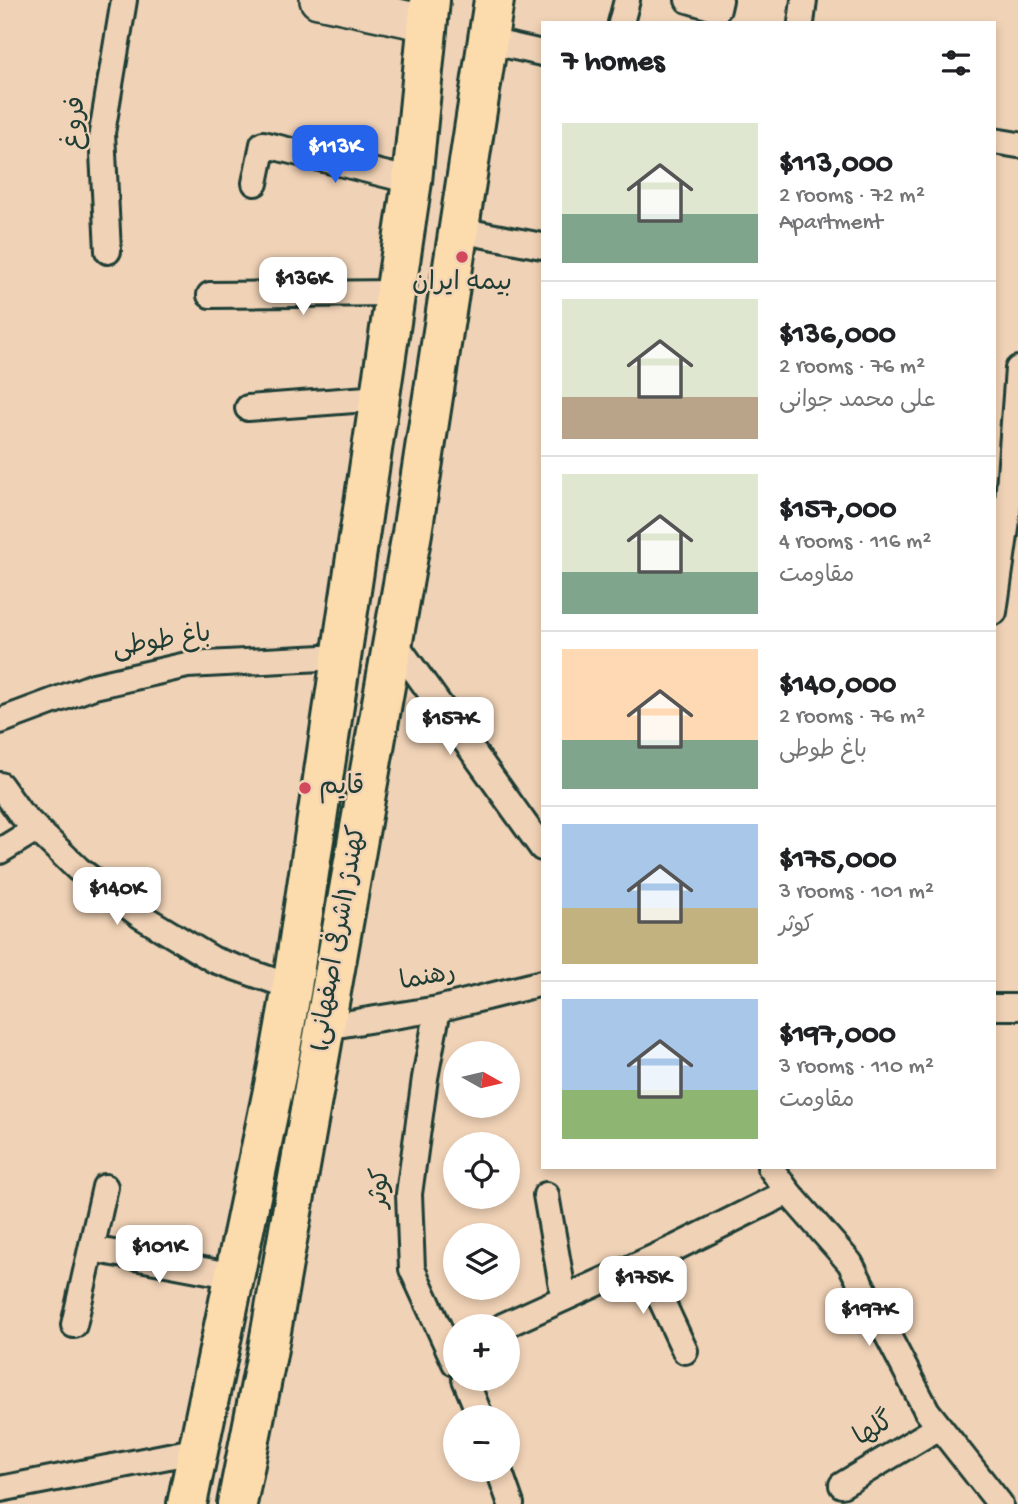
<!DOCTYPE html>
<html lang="en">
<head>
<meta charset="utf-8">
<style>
  body { margin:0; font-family:"Gochi Hand","Playpen Sans Arabic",sans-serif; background:#f6f6f6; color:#202124; height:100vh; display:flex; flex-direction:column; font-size:26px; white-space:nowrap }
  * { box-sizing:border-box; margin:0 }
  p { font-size:23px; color:#757577 }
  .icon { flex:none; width:38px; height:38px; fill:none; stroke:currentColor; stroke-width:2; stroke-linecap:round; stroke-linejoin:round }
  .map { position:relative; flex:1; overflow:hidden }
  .details { position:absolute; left:541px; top:21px; width:455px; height:1148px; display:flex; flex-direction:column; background:#fff; border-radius:0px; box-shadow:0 4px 10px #0003 }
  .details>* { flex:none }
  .needle { width:46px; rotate:98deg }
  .buttons { position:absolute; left:443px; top:1041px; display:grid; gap:14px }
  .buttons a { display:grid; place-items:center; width:77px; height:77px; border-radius:50%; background:#fff; box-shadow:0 4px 10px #0003; font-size:35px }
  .price { position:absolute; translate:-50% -60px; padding:0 16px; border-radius:14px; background:#fff; color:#222; font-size:23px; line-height:46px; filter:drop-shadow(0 2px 4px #0008) }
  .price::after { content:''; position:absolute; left:50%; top:42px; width:21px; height:16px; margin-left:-10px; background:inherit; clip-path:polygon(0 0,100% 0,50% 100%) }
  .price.selected { background:#2563eb; color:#fff }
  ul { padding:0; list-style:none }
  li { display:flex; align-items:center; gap:21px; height:175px; padding:0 21px }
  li+li { border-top:2px solid #e0e0e0 }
  li span { display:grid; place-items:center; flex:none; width:196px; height:140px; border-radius:0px; color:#555 }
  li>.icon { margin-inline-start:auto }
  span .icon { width:84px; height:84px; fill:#fffc; stroke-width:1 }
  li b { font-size:30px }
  h2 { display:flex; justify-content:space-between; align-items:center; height:84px; padding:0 21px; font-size:30px }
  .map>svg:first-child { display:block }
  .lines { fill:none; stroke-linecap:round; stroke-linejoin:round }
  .street-casing { stroke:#1f3d34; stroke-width:30 }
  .secondary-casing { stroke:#1f3d34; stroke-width:40 }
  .primary-casing { stroke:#1f3d34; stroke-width:44 }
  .street { stroke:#f0d2b6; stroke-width:24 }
  .secondary { stroke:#f0d2b6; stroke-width:35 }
  .primary { stroke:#fcdcac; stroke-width:38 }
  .poi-dot { fill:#d1495b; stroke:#f0d2b6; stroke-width:2.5 }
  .labels { text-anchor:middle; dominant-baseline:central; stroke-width:5; stroke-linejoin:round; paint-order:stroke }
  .street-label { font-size:26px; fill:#1f3d34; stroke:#f0d2b6 }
  .poi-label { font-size:26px; fill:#1f3d34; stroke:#f0d2b6 }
</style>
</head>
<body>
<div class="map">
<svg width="1018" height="1504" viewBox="0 0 1018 1504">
  <rect width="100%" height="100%" fill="#f0d2b6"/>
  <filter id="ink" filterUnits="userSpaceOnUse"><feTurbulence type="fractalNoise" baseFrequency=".0143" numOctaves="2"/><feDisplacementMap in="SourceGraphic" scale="14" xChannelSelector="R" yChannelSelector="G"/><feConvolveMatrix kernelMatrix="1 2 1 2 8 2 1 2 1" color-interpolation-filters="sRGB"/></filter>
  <g filter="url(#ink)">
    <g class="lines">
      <g class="street-casing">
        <g id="street">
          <path d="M688 0 718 9 720 0"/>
          <path d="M621 23 627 0"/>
          <path d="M801 23 804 0"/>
          <path d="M488 41 542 53"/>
          <path d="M994 141 1018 145"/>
          <path d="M255 183 263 144 412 181"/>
          <path d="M459 230 542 246"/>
          <path d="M108 251 102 133 124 0"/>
          <path d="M210 295 395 293"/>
          <path d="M248 408 380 398"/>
          <path d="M994 612 1006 528 1018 369"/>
          <path d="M393 640 542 848"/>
          <path d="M0 721 94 686 187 665 341 657"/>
          <path d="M0 785 20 813 78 869 141 916 214 960 292 987"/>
          <path d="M0 851 36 829"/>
          <path d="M994 1007H1018"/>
          <path d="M438 1009 425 1078 409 1194 412 1269 455 1363"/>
          <path d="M325 1027 438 1009 542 983"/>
          <path d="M770 1167 788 1192 850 1263 927 1411 1000 1504"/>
          <path d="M546 1195 564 1298"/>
          <path d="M92 1249 235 1276"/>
          <path d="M644 1263 685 1351"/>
          <path d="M74 1325 105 1187"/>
          <path d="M503 1326 675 1248 788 1192"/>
          <path d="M465 1379 481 1418"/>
          <path d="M499 1470 511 1504"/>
          <path d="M842 1485 939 1427"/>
          <path d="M0 1489 199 1450"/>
        </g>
      </g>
      <g class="secondary-casing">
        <path id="secondary" d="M318 0 426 23"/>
      </g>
      <g class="primary-casing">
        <g id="primary">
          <path d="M187 1504 277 1071 292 987 412 181 430 0"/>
          <path d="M237 1504 267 1354 412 533 494 0"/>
        </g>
      </g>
      <use href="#street" class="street"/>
      <use href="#secondary" class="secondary"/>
      <use href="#primary" class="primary"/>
    </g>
  </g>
  <g class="poi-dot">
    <circle cx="462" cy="257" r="7"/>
    <circle cx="305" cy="788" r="7"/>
  </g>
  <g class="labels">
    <g class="street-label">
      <text transform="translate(77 123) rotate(-85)">فروغ</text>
      <text transform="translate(162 643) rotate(-9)">باغ طوطی</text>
      <text transform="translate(340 939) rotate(-80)">کهندژ (اشرفی اصفهانی)</text>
      <text transform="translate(428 979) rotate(-11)">رهنما</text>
      <text transform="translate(382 1188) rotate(-87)">کوثر</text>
      <text transform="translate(875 1431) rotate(-31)">گلها</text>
    </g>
    <g class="poi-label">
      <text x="462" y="284">بیمه ایران</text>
      <text x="319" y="788" text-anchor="start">قایم</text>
    </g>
  </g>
</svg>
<div class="buttons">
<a><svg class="needle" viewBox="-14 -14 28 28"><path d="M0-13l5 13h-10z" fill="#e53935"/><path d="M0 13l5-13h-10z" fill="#757577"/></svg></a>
<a><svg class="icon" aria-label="locate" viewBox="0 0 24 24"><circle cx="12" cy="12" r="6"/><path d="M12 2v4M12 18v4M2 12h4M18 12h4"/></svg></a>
<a><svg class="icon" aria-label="layers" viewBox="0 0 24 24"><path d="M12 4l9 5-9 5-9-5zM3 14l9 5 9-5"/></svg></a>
<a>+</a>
<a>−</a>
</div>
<b class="price selected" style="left:335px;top:185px">$113K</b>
<b class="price" style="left:303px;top:317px">$136K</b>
<b class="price" style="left:450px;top:757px">$157K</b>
<b class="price" style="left:117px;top:927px">$140K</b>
<b class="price" style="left:159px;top:1285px">$101K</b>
<b class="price" style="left:643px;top:1316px">$175K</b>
<b class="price" style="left:869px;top:1348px">$197K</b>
<section class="details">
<h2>7 homes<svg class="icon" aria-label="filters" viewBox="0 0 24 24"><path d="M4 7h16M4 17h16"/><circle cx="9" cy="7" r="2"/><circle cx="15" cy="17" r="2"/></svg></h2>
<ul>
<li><span style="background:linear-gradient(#dfe7d0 65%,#7fa58c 0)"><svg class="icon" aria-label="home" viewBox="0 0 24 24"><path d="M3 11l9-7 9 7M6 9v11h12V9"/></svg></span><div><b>$113,000</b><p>2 rooms · 72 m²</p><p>Apartment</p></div></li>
<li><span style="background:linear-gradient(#dfe7d0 70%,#b9a48a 0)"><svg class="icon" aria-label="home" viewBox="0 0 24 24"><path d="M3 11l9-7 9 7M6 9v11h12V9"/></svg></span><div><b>$136,000</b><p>2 rooms · 76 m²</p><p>علی محمد جوانی</p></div></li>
<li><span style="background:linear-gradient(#dfe7d0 70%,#7fa58c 0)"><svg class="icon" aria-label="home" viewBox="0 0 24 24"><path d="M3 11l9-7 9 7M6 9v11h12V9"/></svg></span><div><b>$157,000</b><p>4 rooms · 116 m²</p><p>مقاومت</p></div></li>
<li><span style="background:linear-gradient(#ffd9b3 65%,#7fa58c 0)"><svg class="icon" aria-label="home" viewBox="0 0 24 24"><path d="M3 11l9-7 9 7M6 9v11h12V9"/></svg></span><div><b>$140,000</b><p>2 rooms · 76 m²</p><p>باغ طوطی</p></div></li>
<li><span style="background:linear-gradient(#a9c7e8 60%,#c2b280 0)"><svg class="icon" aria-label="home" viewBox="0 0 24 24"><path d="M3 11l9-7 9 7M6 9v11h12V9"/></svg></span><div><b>$175,000</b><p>3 rooms · 101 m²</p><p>کوثر</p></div></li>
<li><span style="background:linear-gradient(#a9c7e8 65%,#8fb573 0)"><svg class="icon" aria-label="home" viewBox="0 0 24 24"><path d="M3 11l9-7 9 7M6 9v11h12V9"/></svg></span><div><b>$197,000</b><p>3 rooms · 110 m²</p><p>مقاومت</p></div></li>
</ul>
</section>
</div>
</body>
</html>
